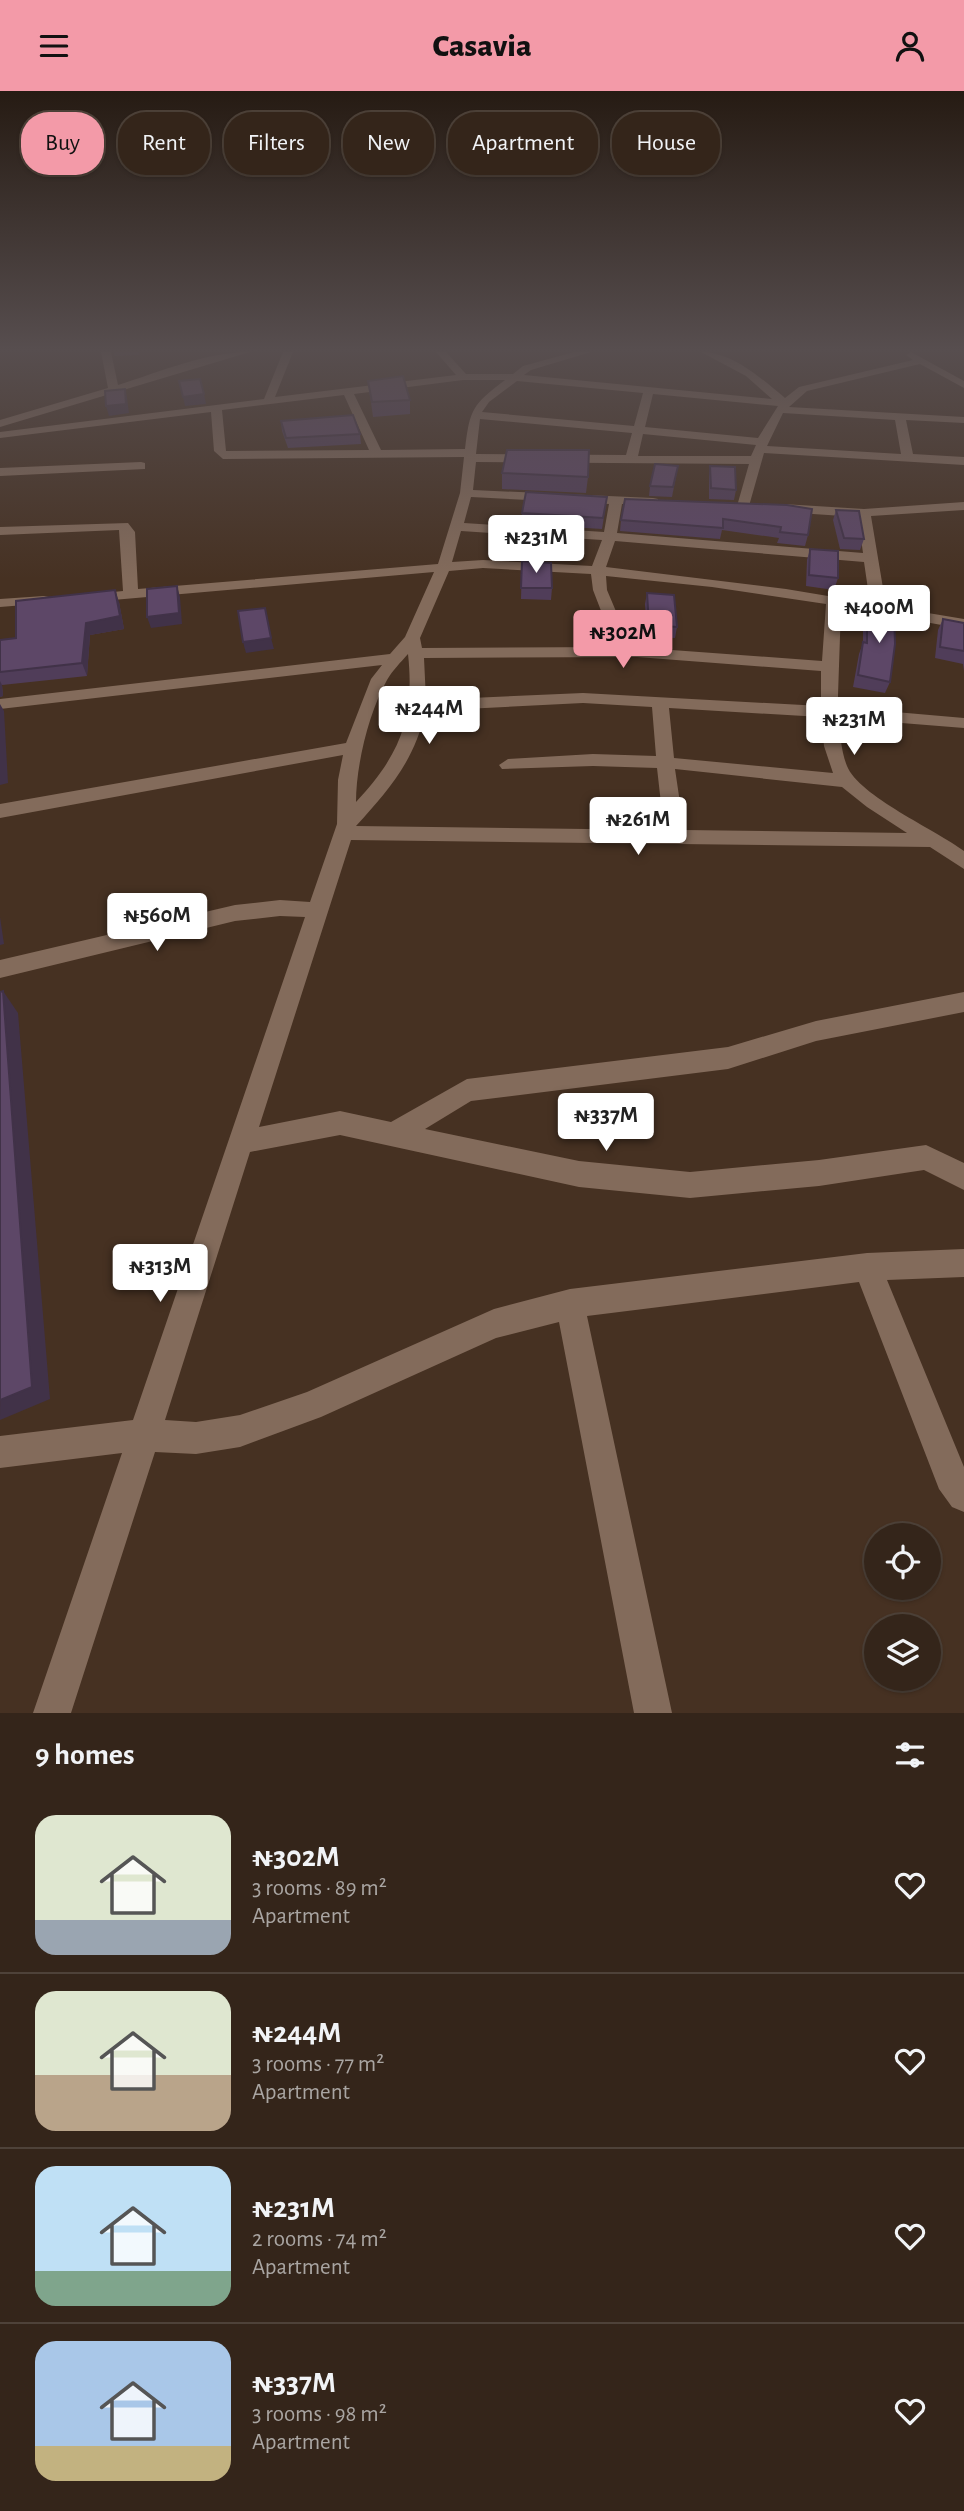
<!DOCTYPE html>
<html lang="en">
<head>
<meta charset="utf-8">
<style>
  body { margin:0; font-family:"Alegreya Sans",sans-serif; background:#3f3127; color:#f1f3f6; height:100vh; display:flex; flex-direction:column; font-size:26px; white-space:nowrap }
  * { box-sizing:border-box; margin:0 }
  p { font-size:23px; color:#a9a5a2 }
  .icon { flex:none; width:38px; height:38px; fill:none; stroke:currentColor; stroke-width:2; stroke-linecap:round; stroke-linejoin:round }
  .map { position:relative; height:1622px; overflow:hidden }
  .sheet { display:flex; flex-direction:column; background:#34251a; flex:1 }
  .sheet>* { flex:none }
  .banner { position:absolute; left:21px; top:21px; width:922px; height:63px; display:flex; gap:14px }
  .fabs { position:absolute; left:864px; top:1432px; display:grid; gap:14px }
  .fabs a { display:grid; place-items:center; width:77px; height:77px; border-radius:50%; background:#34251a; box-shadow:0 2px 5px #0004,0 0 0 2px #4e4239; font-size:35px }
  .price { position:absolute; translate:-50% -60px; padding:0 16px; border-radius:7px; background:#fff; color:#222; font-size:23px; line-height:46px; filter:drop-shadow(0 2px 4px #0008) }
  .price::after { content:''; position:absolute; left:50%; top:42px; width:21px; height:16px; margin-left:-10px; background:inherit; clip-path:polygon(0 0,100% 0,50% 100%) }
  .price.active { background:#f39aa8; color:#111 }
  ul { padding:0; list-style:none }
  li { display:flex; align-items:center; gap:21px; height:175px; padding:0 35px }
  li+li { border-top:2px solid #4e4239 }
  li span { display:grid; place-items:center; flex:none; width:196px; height:140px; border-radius:21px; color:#555 }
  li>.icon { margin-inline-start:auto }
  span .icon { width:84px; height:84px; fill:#fffc; stroke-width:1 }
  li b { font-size:30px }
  h2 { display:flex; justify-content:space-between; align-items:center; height:84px; padding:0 35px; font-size:30px }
  .tag { padding:0 24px; border-radius:28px; background:#34251a; box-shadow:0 2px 5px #0004,0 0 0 2px #4e4239; font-size:24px; line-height:63px }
  .tag.active { background:#f39aa8; color:#111 }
  header { display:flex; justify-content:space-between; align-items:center; height:91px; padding:0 35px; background:#f39aa8; color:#111; font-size:32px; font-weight:800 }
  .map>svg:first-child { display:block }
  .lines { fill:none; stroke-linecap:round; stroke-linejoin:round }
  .minor { fill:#836b5b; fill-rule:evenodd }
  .wall { fill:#503d59 }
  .shaded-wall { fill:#413248 }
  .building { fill:#5d4767; stroke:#413248; stroke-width:2 }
</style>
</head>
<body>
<header><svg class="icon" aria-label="menu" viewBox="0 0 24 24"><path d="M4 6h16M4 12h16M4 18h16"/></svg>Casavia<svg class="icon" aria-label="person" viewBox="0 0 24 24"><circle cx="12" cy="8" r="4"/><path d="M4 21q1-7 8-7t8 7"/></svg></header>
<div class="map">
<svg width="964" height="1622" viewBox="0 0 964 1622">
  <rect width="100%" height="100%" fill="#463122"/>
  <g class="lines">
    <g class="minor">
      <path d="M101 261H111L118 294C160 281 205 261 250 261L0 336V329L108 297Z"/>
      <path d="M283 261H293L275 306 456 284 436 261H446L466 283H513L523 275 574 261H591L531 279 524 284 772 308 746 285 701 261C733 261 762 288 785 307L799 296 913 269 906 264 911 261 964 290V297L920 273 807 300 789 316 964 326V332L906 329 913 363 964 366V374L764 362 749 415 743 419 737 415 749 373 476 371 473 399 653 407 658 408V414L622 413 617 442 863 462 858 426 783 421 777 417 783 413 864 418 964 411V419L871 425 886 515 964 528V538L841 516 838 604V616L964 627V637L839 627C840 643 841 660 847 675 859 705 936 739 964 760V778L930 756 351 749 259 1036 340 1020 391 1031 467 988 728 956 816 930 964 901V921L816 950 728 978 471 1010 425 1038 579 1070 690 1081 819 1069 926 1054 964 1072V1099L924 1079 819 1095 690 1107 579 1096 340 1044 250 1061 165 1329 196 1331 240 1324 307 1301 494 1218 570 1198 867 1162 964 1158V1186L887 1189 964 1376V1421L952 1416 939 1398 859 1191 587 1225 672 1622H634L559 1231 496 1247 321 1326 240 1356 196 1363 155 1361 71 1622H33L122 1362 0 1377V1345L133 1329 305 826 280 825 235 830 0 887V869L235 814 280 809 310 811 337 733 338 689 343 664 0 727V713L346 652 371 588 382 574 0 618V608L390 563 405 546 434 481 90 511 85 510 83 507 85 504 123 500 119 439 0 444V436L128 432 135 441 138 498 438 473 460 402 464 366 223 368 214 360 211 321 0 347V341L264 308ZM463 289H505C472 314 470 318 465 358L381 359 354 303ZM517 290 643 302 634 335 482 321 489 311ZM653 303 778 315 758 347 645 336ZM344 304 369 359 226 360 222 319ZM783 322 895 329 901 363 767 355ZM480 328 632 342 626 364 476 363ZM643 343 756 354 751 365H638ZM471 406 609 413 604 441 464 432ZM461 440 602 449 592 475 483 469 452 471ZM615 450 864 471 870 512 786 498 606 476ZM483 477 591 483 593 499 615 556 422 557 420 547 449 480ZM606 485 712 496 826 513 822 570 631 556 607 499ZM408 563C415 627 400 664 356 711 356 674 369 621 387 589 392 580 401 571 408 563ZM637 566 821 580V615L583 602 426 609 424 567ZM583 612 652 616 656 665 593 663 508 668 499 674 502 678 593 675 657 677 664 739 356 735C388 700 416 668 425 620ZM669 617 821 626 824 655 833 682 674 667ZM675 678 842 696 867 716 907 742 684 739Z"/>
      <path d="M141 371 145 372V378L0 385V377Z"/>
      <path d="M44 505 49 506 51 509 49 512 0 516V508Z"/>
    </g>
  </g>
  <g class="wall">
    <path d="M113 261H139V264L115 265Z"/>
    <path d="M368 290 410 309V323L373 326Z"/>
    <path d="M281 330 360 343 361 353 288 357 282 340Z"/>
    <path d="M678 375 672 406 649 405 650 395Z"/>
    <path d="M710 375 736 399 734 409 709 408V385Z"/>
    <path d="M502 382 588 386 586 402 502 398Z"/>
    <path d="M607 406 602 438 522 433V422Z"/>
    <path d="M787 414 808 444 805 455 777 452 779 447 722 439 720 448 620 440 621 429Z"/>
    <path d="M836 419 864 448 860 459 840 458 833 429Z"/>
    <path d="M810 458 838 487 834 499 806 495 807 469Z"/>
    <path d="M522 470 552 497 551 509 521 508Z"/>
    <path d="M647 502 677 536 675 547 647 546 645 513Z"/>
    <path d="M119 511 124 538 90 544 87 585 2 594 3 605 0 606V549L16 547Z"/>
    <path d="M867 516 890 591 885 602 853 596 859 563 863 552V528Z"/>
    <path d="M943 528 964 532V580L963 573 935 567 938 539Z"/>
  </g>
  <g class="shaded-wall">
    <path d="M125 298 127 307 129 322 109 325 106 315Z"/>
    <path d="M204 303 206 313 185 315 183 306Z"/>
    <path d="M177 495 180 506 182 533 151 537 147 526Z"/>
    <path d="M115 499 119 511 124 538 90 544 87 585 82 572 86 532Z"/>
    <path d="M271 547 274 558 246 562 243 551Z"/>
    <path d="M0 590 2 594 3 605 0 606Z"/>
    <path d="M0 613 4 620 8 692 0 694Z"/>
    <path d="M0 826 4 853 0 854Z"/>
    <path d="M3 900 18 922 50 1308 0 1329Z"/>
  </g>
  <g class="building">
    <path d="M403 285 410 309 372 311 368 290Z"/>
    <path d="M200 288 204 303 183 306 179 290Z"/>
    <path d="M125 298 126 313 106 315 105 300Z"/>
    <path d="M353 324 360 343 286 347 281 330Z"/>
    <path d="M507 359H589L588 386 502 382Z"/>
    <path d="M655 373 678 375 673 396 650 395Z"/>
    <path d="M710 375 735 376 736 399 711 397Z"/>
    <path d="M526 401 607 406 603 427 522 422Z"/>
    <path d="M625 408 787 414 812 418 808 444 780 441 781 436 723 428V437L621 429Z"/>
    <path d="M836 419 859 420 864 448 844 447Z"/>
    <path d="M810 458 838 460V487L809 484Z"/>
    <path d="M522 470 551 472 552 497H521Z"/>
    <path d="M177 495 179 522 147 526V498Z"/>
    <path d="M115 499 120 525 86 532 82 572 0 581V549L16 547V510Z"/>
    <path d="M647 502 674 504 677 536 649 534Z"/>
    <path d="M867 516 894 520 895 553 890 591 858 584 863 551 867 552Z"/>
    <path d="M265 517 271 547 243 551 238 520Z"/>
    <path d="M943 528 964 532V560L940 556Z"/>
    <path d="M3 900 32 1296 0 1309V901Z"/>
  </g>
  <linearGradient id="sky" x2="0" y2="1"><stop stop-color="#261b13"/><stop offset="0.53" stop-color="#574e4f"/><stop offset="1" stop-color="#574e4f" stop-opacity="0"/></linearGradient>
  <rect width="964" height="488" fill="url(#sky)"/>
</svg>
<div class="fabs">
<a><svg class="icon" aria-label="locate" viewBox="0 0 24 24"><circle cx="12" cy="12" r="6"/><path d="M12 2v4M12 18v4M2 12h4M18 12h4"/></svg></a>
<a><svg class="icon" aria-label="layers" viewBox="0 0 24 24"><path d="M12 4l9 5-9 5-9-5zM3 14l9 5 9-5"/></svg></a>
</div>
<b class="price" style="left:536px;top:484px">₦231M</b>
<b class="price" style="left:879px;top:554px">₦400M</b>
<b class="price active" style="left:623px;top:579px">₦302M</b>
<b class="price" style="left:429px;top:655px">₦244M</b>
<b class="price" style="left:854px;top:666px">₦231M</b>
<b class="price" style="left:638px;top:766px">₦261M</b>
<b class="price" style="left:157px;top:862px">₦560M</b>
<b class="price" style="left:606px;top:1062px">₦337M</b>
<b class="price" style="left:160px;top:1213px">₦313M</b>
<div class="banner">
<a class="tag active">Buy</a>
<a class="tag">Rent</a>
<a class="tag">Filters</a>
<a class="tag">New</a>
<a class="tag">Apartment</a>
<a class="tag">House</a>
</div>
</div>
<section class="sheet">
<h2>9 homes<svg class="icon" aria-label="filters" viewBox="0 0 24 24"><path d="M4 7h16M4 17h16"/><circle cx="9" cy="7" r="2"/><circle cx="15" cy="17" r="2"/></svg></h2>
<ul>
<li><span style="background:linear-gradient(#dfe7d0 75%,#9aa5b1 0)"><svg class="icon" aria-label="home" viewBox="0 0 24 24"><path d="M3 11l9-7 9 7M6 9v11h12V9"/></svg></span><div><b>₦302M</b><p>3 rooms · 89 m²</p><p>Apartment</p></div><svg class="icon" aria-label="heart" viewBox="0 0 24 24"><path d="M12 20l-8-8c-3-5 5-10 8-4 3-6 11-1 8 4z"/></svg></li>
<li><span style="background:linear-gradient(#dfe7d0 60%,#b9a48a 0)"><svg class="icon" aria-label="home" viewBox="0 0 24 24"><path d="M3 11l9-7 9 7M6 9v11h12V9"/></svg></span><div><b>₦244M</b><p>3 rooms · 77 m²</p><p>Apartment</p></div><svg class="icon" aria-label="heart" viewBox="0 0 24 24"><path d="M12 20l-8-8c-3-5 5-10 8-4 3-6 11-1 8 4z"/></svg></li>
<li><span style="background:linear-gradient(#bfe0f5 75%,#7fa58c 0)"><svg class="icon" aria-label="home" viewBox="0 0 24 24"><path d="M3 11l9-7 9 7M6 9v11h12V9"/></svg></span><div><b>₦231M</b><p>2 rooms · 74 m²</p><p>Apartment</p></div><svg class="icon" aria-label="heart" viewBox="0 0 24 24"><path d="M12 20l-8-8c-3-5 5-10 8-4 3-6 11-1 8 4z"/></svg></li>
<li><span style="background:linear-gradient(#a9c7e8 75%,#c2b280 0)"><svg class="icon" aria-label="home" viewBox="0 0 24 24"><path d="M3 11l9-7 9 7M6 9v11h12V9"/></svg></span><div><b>₦337M</b><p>3 rooms · 98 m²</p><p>Apartment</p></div><svg class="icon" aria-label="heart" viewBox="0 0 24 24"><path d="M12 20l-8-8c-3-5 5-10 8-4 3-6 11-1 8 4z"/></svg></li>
</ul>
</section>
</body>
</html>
